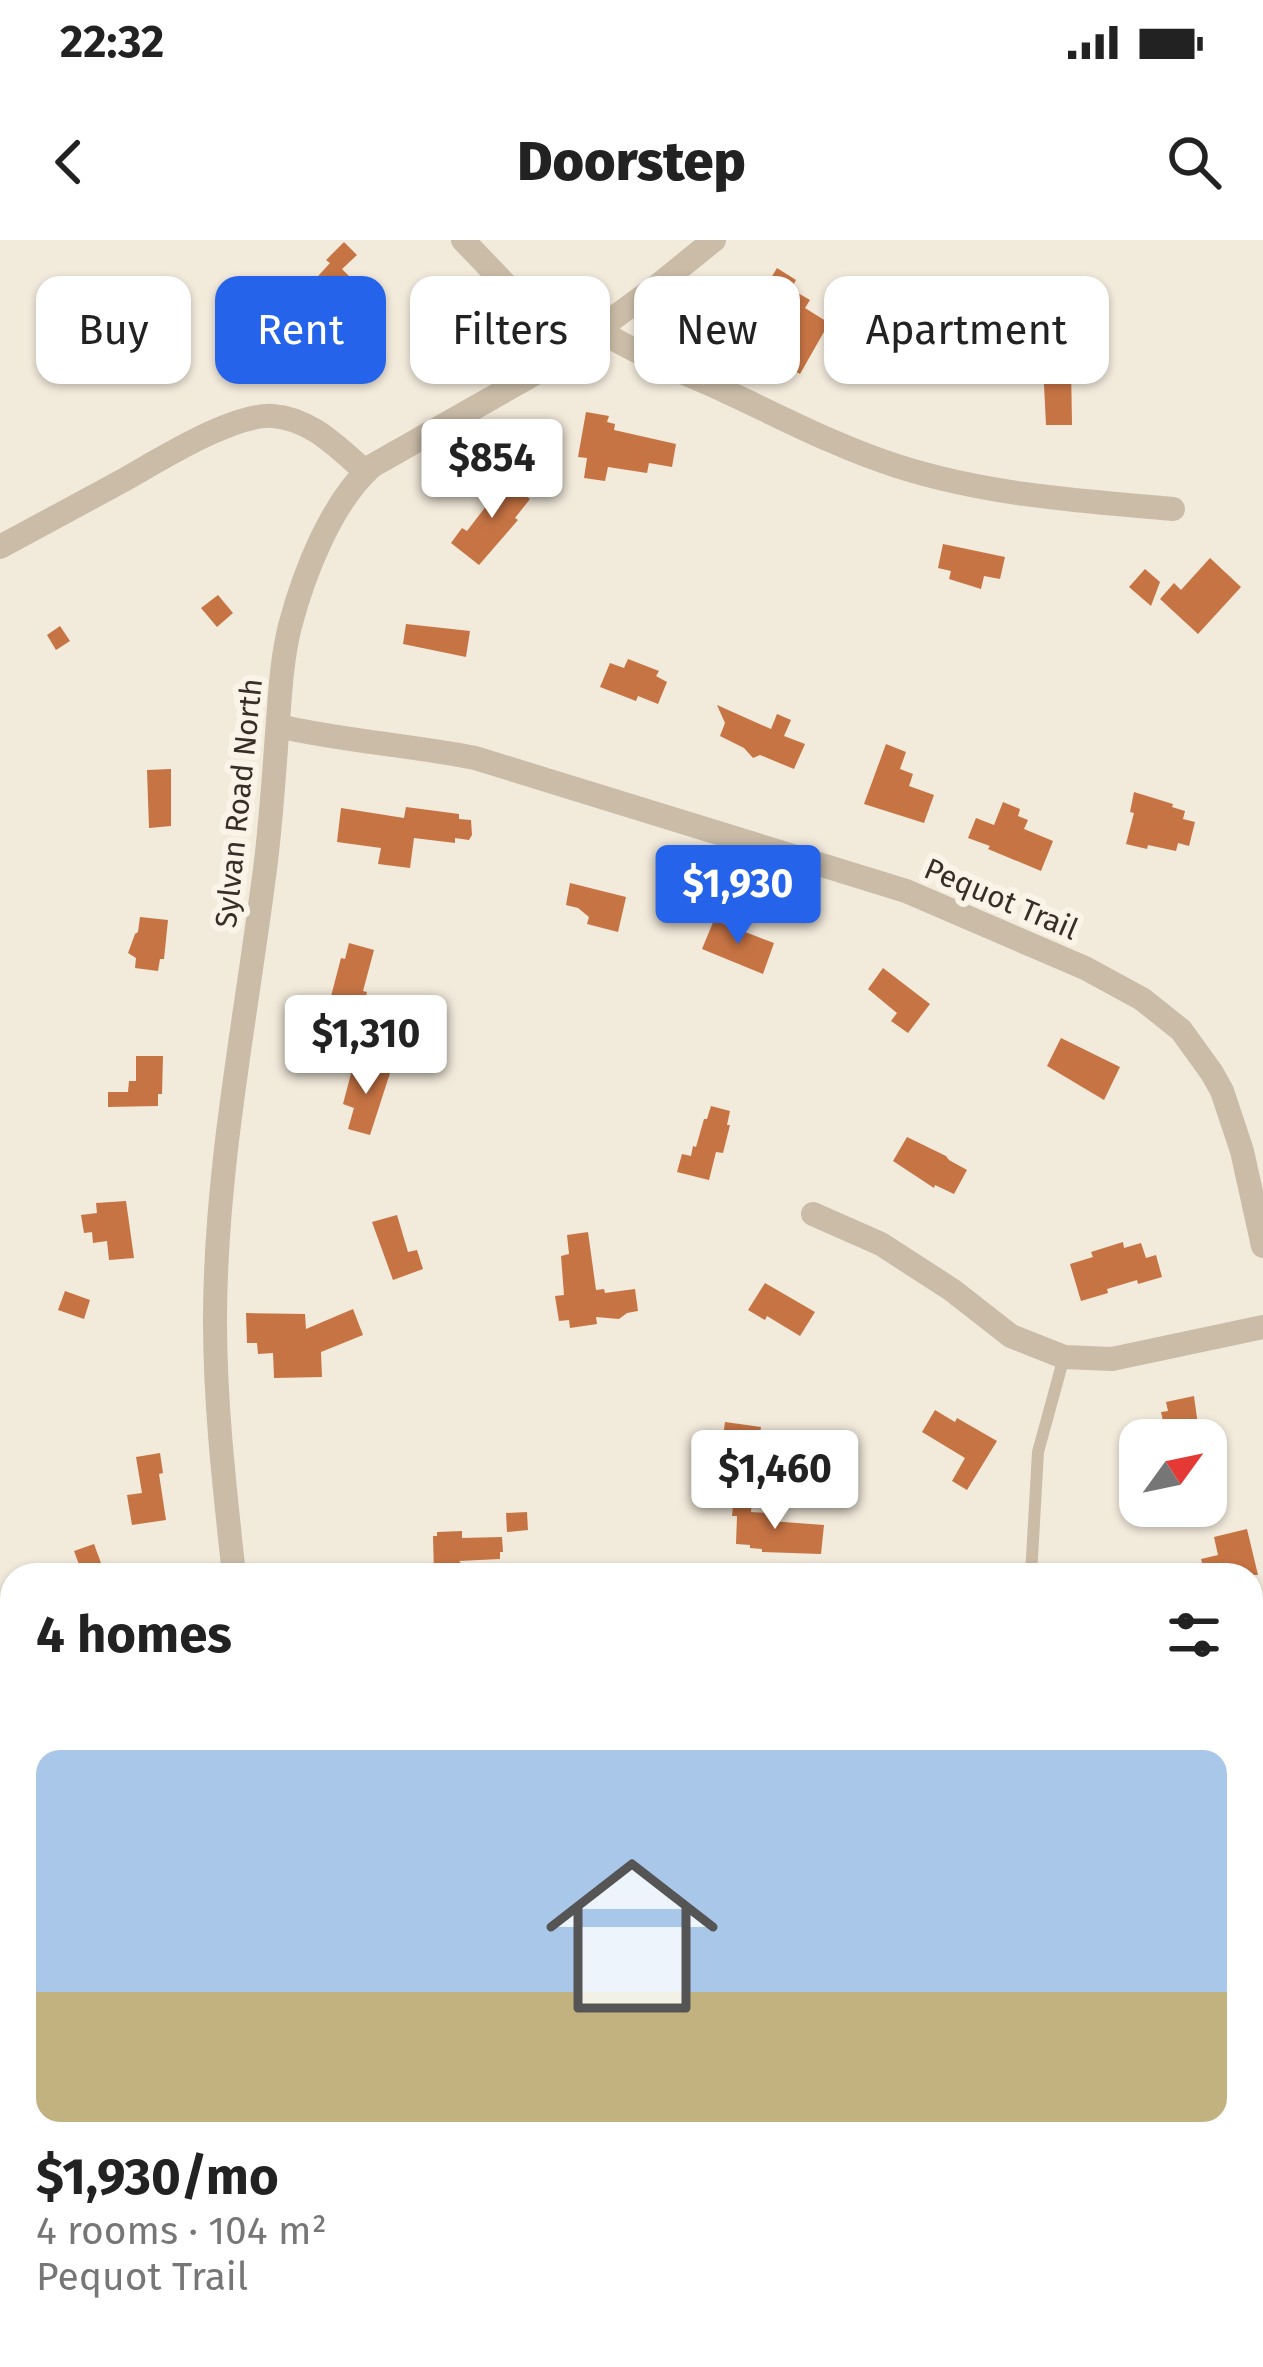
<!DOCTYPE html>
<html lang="en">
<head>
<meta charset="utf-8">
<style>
  body { margin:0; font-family:"Fira Sans",sans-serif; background:#f6f6f6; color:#222; height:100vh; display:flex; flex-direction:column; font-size:45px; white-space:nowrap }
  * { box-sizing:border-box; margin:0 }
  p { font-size:39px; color:#767676 }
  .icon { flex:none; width:66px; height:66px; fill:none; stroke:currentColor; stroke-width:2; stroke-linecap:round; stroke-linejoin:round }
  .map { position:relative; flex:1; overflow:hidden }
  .details { position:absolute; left:0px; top:1323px; width:1263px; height:804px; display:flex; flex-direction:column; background:#fff; border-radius:36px 36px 0 0; box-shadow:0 3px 9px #0004 }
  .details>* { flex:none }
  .banner { position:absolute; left:36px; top:36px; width:1191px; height:108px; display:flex; gap:24px }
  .needle { width:78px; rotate:57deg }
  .buttons { position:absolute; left:1119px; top:1179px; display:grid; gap:24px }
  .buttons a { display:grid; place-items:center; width:108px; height:108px; border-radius:24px; background:#fff; box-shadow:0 3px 9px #0004; font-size:60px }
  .price { position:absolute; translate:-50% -102px; padding:0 27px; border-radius:12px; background:#fff; color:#222; font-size:39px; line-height:78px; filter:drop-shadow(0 3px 6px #0008) }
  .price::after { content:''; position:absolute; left:50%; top:72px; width:36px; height:27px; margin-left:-18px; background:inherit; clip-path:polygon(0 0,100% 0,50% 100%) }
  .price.current { background:#2563eb; color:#fff }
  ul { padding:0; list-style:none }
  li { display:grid; align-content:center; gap:24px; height:636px; padding:0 36px }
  li span { display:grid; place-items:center; height:372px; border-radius:24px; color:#555 }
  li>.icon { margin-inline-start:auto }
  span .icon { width:216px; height:216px; fill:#fffc; stroke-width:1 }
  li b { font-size:51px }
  h2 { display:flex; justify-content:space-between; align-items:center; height:144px; padding:0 36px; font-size:51px }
  .pill { padding:0 42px; border-radius:24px; background:#fff; box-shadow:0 3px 9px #0004; font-size:42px; line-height:108px }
  .pill.current { background:#2563eb; color:#fff }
  .status { display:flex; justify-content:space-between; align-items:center; height:84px; padding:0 60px; background:#fff; direction:ltr }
  .status svg { height:33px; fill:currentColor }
  header { display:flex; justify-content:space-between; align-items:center; height:156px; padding:0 36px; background:#fff; font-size:54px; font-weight:800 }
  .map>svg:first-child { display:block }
  .building { fill:#c77444 }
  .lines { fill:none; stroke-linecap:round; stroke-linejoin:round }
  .lane { stroke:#cabca7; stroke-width:12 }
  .street { stroke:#cabca7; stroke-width:24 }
  .labels { text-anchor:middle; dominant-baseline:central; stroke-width:12; stroke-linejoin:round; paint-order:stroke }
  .street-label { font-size:30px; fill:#372e28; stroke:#faf4e8 }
</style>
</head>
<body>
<div class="status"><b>22:32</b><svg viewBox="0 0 49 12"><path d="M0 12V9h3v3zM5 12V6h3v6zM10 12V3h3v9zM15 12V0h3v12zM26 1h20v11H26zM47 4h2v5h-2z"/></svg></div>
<header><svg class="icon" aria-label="back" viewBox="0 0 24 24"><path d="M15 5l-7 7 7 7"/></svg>Doorstep<svg class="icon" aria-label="search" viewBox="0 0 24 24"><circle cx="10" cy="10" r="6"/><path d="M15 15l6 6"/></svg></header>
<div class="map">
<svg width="1263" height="2127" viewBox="0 0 1263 2127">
  <rect width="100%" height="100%" fill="#f2eadb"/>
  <g class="building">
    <path d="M344 2 357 15 342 29 352 39 314 73 299 57 330 23 326 20Z"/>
    <path d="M777 28 796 40 791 49 810 60 805 68 829 83 800 134 755 108 779 69 759 58Z"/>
    <path d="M126 65 139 78 119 98 123 102 119 106 139 129 130 137 106 113 92 128 71 107 89 88 92 92 116 68 119 72Z"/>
    <path d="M1043 125H1071L1072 185H1046Z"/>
    <path d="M586 172 609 176 607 182 615 184 614 190 676 204 672 227 649 223 647 233 608 227 605 241 584 238 587 218 578 217Z"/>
    <path d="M499 236 530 259 515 278 518 280 479 325 451 303 462 288 467 291 490 261 484 256Z"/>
    <path d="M943 304 1005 317 1000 339 984 336 981 349 949 339 951 331 938 328Z"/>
    <path d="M1210 318 1241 347 1198 394 1160 359 1174 343 1181 350Z"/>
    <path d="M1145 329 1160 342 1151 366 1129 347Z"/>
    <path d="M218 355 233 373 217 387 201 368Z"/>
    <path d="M406 384 470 391 466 417 403 404Z"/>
    <path d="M60 386 70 401 56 410 47 395Z"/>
    <path d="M628 419 659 431 656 436 667 442 658 464 638 456 636 461 600 447 610 423 624 428Z"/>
    <path d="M717 465 771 489 777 474 791 480 784 496 805 504 794 529 760 515 753 518 744 508 720 496 725 483Z"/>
    <path d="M886 504 906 512 900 529 913 534 909 546 934 555 924 583 864 564Z"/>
    <path d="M171 529V586L149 588 147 530Z"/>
    <path d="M1134 552 1173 564 1172 567 1185 571 1183 579 1195 582 1189 606 1178 603 1176 611 1148 605 1147 609 1126 604 1134 573 1130 572Z"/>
    <path d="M1003 562 1020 569 1018 576 1028 580 1024 589 1053 601 1041 631 988 609 990 606 968 598 976 578 994 585Z"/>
    <path d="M406 567 459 574V579L471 580 472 595 469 600 455 598V603L414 598 410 628 378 624 381 608 337 602 341 568 404 578Z"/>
    <path d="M570 643 626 657 618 692 587 684 589 677 578 668 566 665Z"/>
    <path d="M140 677 168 680 164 719H160L158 731 135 728 136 718 128 713 135 694 138 692Z"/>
    <path d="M714 680 774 703 763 734 702 709Z"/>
    <path d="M349 703 374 710 363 751 367 752 362 773 329 764 341 718 345 719Z"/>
    <path d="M883 728 930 764 908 793 891 781 897 773 868 749Z"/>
    <path d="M1061 798 1120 827 1104 860 1047 826Z"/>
    <path d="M136 816H163L162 854H158V866L108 867V852H128L129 841H136Z"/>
    <path d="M366 823 391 830 370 895 348 889 354 868 343 864 352 830 363 833Z"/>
    <path d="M711 866 730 871 727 885H730L723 913 716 912 709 940 677 932 682 914 691 916 693 906 696 907 704 879H707Z"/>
    <path d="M907 897 946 916 949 920 967 930 954 954 935 945 934 948 893 921Z"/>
    <path d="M126 961 134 1018 109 1020 107 1001 93 1003 92 992 84 993 81 975 97 973 96 963Z"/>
    <path d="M397 975 408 1012 417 1010 423 1029 393 1040 372 982Z"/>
    <path d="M588 992 596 1050 604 1049 605 1053 635 1049 638 1071 627 1073 619 1079 596 1077 597 1084 570 1088 569 1080 559 1081 555 1056 564 1055 561 1016 569 1014 567 995Z"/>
    <path d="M1123 1002 1124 1008 1141 1003 1146 1018 1156 1015 1162 1037 1138 1044 1137 1040 1107 1049 1108 1053 1081 1061 1070 1024 1093 1017 1091 1012Z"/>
    <path d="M765 1043 815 1072 800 1096 767 1076 765 1080 748 1070Z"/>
    <path d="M65 1051 90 1060 84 1079 58 1070Z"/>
    <path d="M353 1069 363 1095 321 1112 322 1137 274 1138 273 1113 258 1114 257 1103H247L246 1073 305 1074 306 1089Z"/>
    <path d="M1194 1156 1200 1200H1163L1159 1182 1163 1181 1161 1172 1168 1171 1166 1162Z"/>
    <path d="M935 1170 955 1182 957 1178 997 1201 967 1250 952 1241 965 1218 922 1192Z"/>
    <path d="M725 1182 761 1187 756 1217 721 1212Z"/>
    <path d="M160 1213 163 1233 159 1234 166 1280 132 1285 127 1255 142 1253 136 1217Z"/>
    <path d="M734 1257 752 1259 751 1272 770 1273V1281L824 1285 821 1314 762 1312V1309L750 1308V1305L736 1304 737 1276H732Z"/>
    <path d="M527 1272 528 1290 507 1292 506 1273Z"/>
    <path d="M1247 1289 1258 1335H1205L1201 1319 1218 1315 1214 1297Z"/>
    <path d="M462 1291V1298L502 1297 503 1312H500V1319L459 1321 473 1335H434L433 1296H437V1292Z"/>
    <path d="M94 1304 101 1323 81 1330 74 1311Z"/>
  </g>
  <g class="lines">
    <path class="lane" d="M1031 1335 1038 1212 1064 1117"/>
    <g class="street">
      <path d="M463 0 548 89 567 113"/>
      <path d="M599 90C638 115 681 131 723 150 781 177 839 208 900 227 989 255 1081 261 1173 269"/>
      <path d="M0 307C41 285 81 263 122 241 158 221 233 173 273 176 312 179 338 208 366 232"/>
      <path d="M278 486C343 501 409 505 475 518L906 651 1085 728 1142 759 1181 790 1212 833 1222 851 1242 911 1263 1006"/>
      <path d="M813 974 881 1004 952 1050 1011 1096 1064 1117 1112 1119 1263 1087"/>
      <path d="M234 1335C225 1251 215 1166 215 1081 215 927 247 774 266 621 271 579 274 536 277 494 280 458 281 422 290 386 304 333 331 263 372 226L548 126 656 47 714 0"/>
      <path d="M0 1623H12"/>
      <path d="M1251 1781 1263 1762"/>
      <path d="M379 2115 382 2127"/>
      <path d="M722 2127 750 2115"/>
    </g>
  </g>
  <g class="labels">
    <g class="street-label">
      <text transform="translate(239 563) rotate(-84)">Sylvan Road North</text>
      <text transform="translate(1001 659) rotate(23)">Pequot Trail</text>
    </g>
  </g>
</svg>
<div class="buttons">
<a><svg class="needle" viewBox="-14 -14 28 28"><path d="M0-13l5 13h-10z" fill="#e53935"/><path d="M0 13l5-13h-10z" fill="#767676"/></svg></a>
</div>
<b class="price" style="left:492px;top:281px">$854</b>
<b class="price current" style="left:738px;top:707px">$1,930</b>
<b class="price" style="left:366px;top:857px">$1,310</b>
<b class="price" style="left:775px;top:1292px">$1,460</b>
<div class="banner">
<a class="pill">Buy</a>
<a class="pill current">Rent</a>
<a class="pill">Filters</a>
<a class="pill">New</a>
<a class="pill">Apartment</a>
</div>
<section class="details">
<h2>4 homes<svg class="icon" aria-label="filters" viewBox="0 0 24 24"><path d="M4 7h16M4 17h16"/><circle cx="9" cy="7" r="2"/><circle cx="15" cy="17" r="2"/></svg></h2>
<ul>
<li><span style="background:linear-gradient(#a9c7e8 65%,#c2b280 0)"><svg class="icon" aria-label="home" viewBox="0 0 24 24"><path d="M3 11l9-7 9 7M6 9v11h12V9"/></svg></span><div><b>$1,930/mo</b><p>4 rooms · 104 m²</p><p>Pequot Trail</p></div></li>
</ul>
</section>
</div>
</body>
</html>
